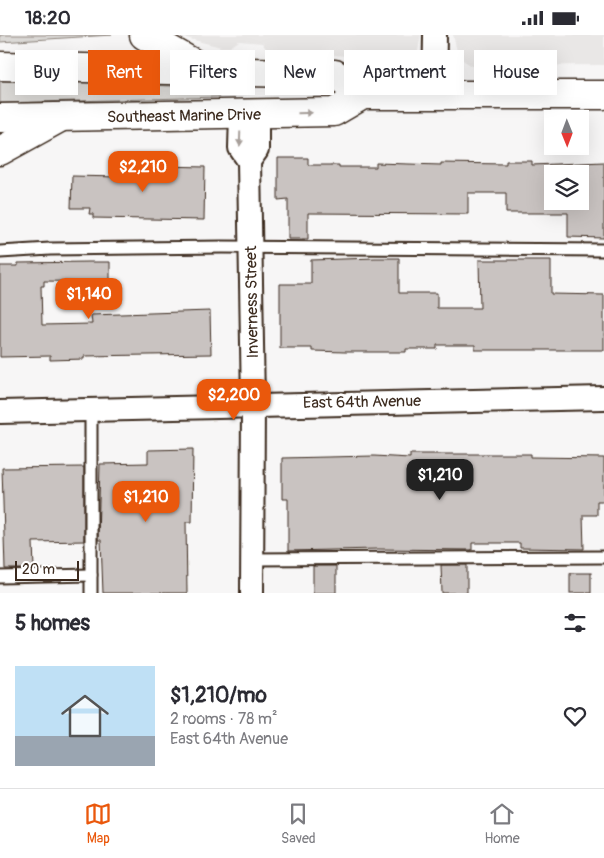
<!DOCTYPE html>
<html lang="en">
<head>
<meta charset="utf-8">
<style>
  body { margin:0; font-family:Pangolin,sans-serif; background:#f7f7f7; color:#2b2b33; height:100vh; display:flex; flex-direction:column; font-size:19px; white-space:nowrap }
  * { box-sizing:border-box; margin:0 }
  p { font-size:16px; color:#7c7c81 }
  .icon { flex:none; width:28px; height:28px; fill:none; stroke:currentColor; stroke-width:2; stroke-linecap:round; stroke-linejoin:round }
  .map { position:relative; height:558px; overflow:hidden }
  .panel { display:flex; flex-direction:column; background:#fff; flex:1 }
  .panel>* { flex:none }
  .banner { position:absolute; left:15px; top:15px; width:575px; height:45px; display:flex; gap:10px }
  .needle { width:32px; rotate:179deg }
  .tools { position:absolute; left:544px; top:75px; display:grid; gap:10px }
  .tools a { display:grid; place-items:center; width:45px; height:45px; border-radius:0px; background:#fff; box-shadow:0 5px 20px #0002; font-size:25px }
  .scale { position:absolute; left:15px; bottom:12px; width:64px; box-sizing:border-box; padding-left:5px; border:2px solid #3b2a1e; border-top:0; font-size:14px; line-height:18px; white-space:nowrap; color:#3b2a1e; -webkit-text-stroke:4px #fff; paint-order:stroke }
  .price { position:absolute; translate:-50% -42px; padding:0 11px; border-radius:10px; background:#ea580c; color:#fff; font-size:16px; line-height:32px; filter:drop-shadow(0 1px 2px #0008) }
  .price::after { content:''; position:absolute; left:50%; top:30px; width:15px; height:11px; margin-left:-8px; background:inherit; clip-path:polygon(0 0,100% 0,50% 100%) }
  .price.current { background:#222; color:#fff }
  ul { padding:0; list-style:none }
  li { display:flex; align-items:center; gap:15px; height:125px; padding:0 15px }
  li span { display:grid; place-items:center; flex:none; width:140px; height:100px; border-radius:0px; color:#555 }
  li>.icon { margin-inline-start:auto }
  span .icon { width:60px; height:60px; fill:#fffc; stroke-width:1 }
  li b { font-size:21px }
  h2 { display:flex; justify-content:space-between; align-items:center; height:60px; padding:0 15px; font-size:21px }
  .tag { padding:0 18px; border-radius:0px; background:#fff; box-shadow:0 5px 20px #0002; font-size:18px; line-height:45px }
  .tag.current { background:#ea580c; color:#fff }
  .status { display:flex; justify-content:space-between; align-items:center; height:35px; padding:0 25px; background:#fff; direction:ltr }
  .status svg { height:14px; fill:currentColor }
  .menu { display:flex; justify-content:space-around; align-items:center; height:70px; border-top:1px solid #e1e1e2; background:#fff; font-size:14px; color:#7c7c81 }
  .menu a { display:grid; justify-items:center; gap:2px }
  .menu .current { color:#ea580c }
  .map>svg:first-child { display:block }
  .built { fill:#e9e7e6 }
  .green { fill:#dbd9d6; stroke:#8b827a }
  .building { fill:#c9c3c1; stroke:#3b2a1e; fill-rule:evenodd }
  .lines { fill:none; stroke-linecap:round; stroke-linejoin:round }
  .lane-casing { stroke:#3b2a1e; stroke-width:15 }
  .street-casing { stroke:#3b2a1e; stroke-width:26 }
  .primary-casing { stroke:#3b2a1e; stroke-width:31 }
  .highway-casing { stroke:#3b2a1e; stroke-width:31 }
  .lane { stroke:#fff; stroke-width:11 }
  .street { stroke:#fff; stroke-width:22 }
  .primary { stroke:#fff; stroke-width:28 }
  .highway { stroke:#fff; stroke-width:28 }
  .oneway { fill:#a79f9a }
  .labels { text-anchor:middle; dominant-baseline:central; stroke-width:5; stroke-linejoin:round; paint-order:stroke }
  .street-label { font-size:16px; fill:#3b2a1e; stroke:#fff }
</style>
</head>
<body>
<div class="status"><b>18:20</b><svg viewBox="0 0 49 12"><path d="M0 12V9h3v3zM5 12V6h3v6zM10 12V3h3v9zM15 12V0h3v12zM26 1h20v11H26zM47 4h2v5h-2z"/></svg></div>
<div class="map">
<svg width="604" height="558" viewBox="0 0 604 558">
  <rect width="100%" height="100%" fill="#f7f6f6"/>
  <filter id="ink" filterUnits="userSpaceOnUse"><feTurbulence type="fractalNoise" baseFrequency=".02" numOctaves="2"/><feDisplacementMap in="SourceGraphic" scale="10" xChannelSelector="R" yChannelSelector="G"/><feConvolveMatrix kernelMatrix="1 2 1 2 8 2 1 2 1" color-interpolation-filters="sRGB"/></filter>
  <g filter="url(#ink)">
    <g class="built">
      <path d="M174 0H421L418 16 413 23 408 24 274 17 267 15 262 8 239 6 230 12H221Z"/>
      <path d="M453 0H604V30L472 31 463 25 457 16Z"/>
    </g>
    <g class="green">
      <path d="M0 0H112L0 7Z"/>
      <path d="M0 46H49L218 53 219 62 0 68Z"/>
    </g>
    <g class="building">
      <path d="M278 123H308V130H339V132H376V128L441 130V128L506 129V126H532V130L604 127V203L568 202V178H506V158H468V179L308 178V204H288V164L278 165ZM552 139H580V166H552Z"/>
      <path d="M120 130 205 132 204 185 93 183V179H89L90 173H71L72 141 119 142Z"/>
      <path d="M375 223H399V258H437V273H480L479 225H551V259L604 260V315H475V310H437V314H406V317H345L312 316V313H280V249H311V225Z"/>
      <path d="M89 227H110V247L44 246V251H41L42 290 92 289 91 280 210 276 211 319 84 321V324L50 325V321L0 322V231H18V228Z"/>
      <path d="M193 414 192 487H186L187 558H103L101 505H98L100 429 148 428V415Z"/>
      <path d="M410 419H531V422L604 423V466H597V480H583L584 514 520 513V508H472V515L378 514 288 516V464H282V423L374 421 410 423Z"/>
      <path d="M84 432V506L33 507 34 534H5L2 433Z"/>
      <path d="M441 530H467V558H442Z"/>
      <rect x="313" y="531" width="23" height="27"/>
      <rect x="570" y="538" width="21" height="20"/>
    </g>
    <g class="lines">
      <g class="lane-casing">
        <g id="lane">
          <path d="M0 217 50 214 222 212 604 215"/>
          <path d="M91 373V558"/>
          <path d="M252 524 604 522"/>
          <path d="M0 542 91 540"/>
        </g>
      </g>
      <g class="street-casing">
        <g id="street">
          <path d="M434 60 435 0"/>
          <path d="M241 79 240 113 249 126 253 369 252 558"/>
          <path d="M249 126 257 115V79"/>
          <path d="M0 377 604 363"/>
        </g>
      </g>
      <g class="primary-casing">
        <g id="primary">
          <path d="M0 31 335 39 363 60"/>
          <path d="M0 83 334 77 363 60H604"/>
          <path d="M0 116 58 84"/>
        </g>
      </g>
      <g class="highway-casing">
        <path id="highway" d="M144 0 207 36"/>
      </g>
      <use href="#lane" class="lane"/>
      <use href="#street" class="street"/>
      <use href="#primary" class="primary"/>
      <use href="#highway" class="highway"/>
    </g>
    <defs><path id="oneway-solid" d="M-6-.8H1V-3.2L6.5 0L1 3.2V.8H-6Z" transform="scale(1.25)"/></defs>
    <g class="oneway">
      <use href="#oneway-solid" transform="translate(305 78) rotate(-1)"/>
      <use href="#oneway-solid" transform="translate(240 104) rotate(92)"/>
    </g>
  </g>
  <g class="labels">
    <g class="street-label">
      <text transform="translate(184 81) rotate(-1)">Southeast Marine Drive</text>
      <text transform="translate(252 267) rotate(-91)">Inverness Street</text>
      <text transform="translate(362 367) rotate(-1)">East 64th Avenue</text>
    </g>
  </g>
</svg>
<div class="tools">
<a><svg class="needle" viewBox="-14 -14 28 28"><path d="M0-13l5 13h-10z" fill="#e53935"/><path d="M0 13l5-13h-10z" fill="#7c7c81"/></svg></a>
<a><svg class="icon" aria-label="layers" viewBox="0 0 24 24"><path d="M12 4l9 5-9 5-9-5zM3 14l9 5 9-5"/></svg></a>
</div>
<div class="scale">20 m</div>
<b class="price" style="left:143px;top:158px">$2,210</b>
<b class="price" style="left:89px;top:285px">$1,140</b>
<b class="price" style="left:234px;top:386px">$2,200</b>
<b class="price current" style="left:440px;top:466px">$1,210</b>
<b class="price" style="left:146px;top:488px">$1,210</b>
<div class="banner">
<a class="tag">Buy</a>
<a class="tag current">Rent</a>
<a class="tag">Filters</a>
<a class="tag">New</a>
<a class="tag">Apartment</a>
<a class="tag">House</a>
</div>
</div>
<section class="panel">
<h2>5 homes<svg class="icon" aria-label="filters" viewBox="0 0 24 24"><path d="M4 7h16M4 17h16"/><circle cx="9" cy="7" r="2"/><circle cx="15" cy="17" r="2"/></svg></h2>
<ul>
<li><span style="background:linear-gradient(#bfe0f5 70%,#9aa5b1 0)"><svg class="icon" aria-label="home" viewBox="0 0 24 24"><path d="M3 11l9-7 9 7M6 9v11h12V9"/></svg></span><div><b>$1,210/mo</b><p>2 rooms · 78 m²</p><p>East 64th Avenue</p></div><svg class="icon" aria-label="heart" viewBox="0 0 24 24"><path d="M12 20l-8-8c-3-5 5-10 8-4 3-6 11-1 8 4z"/></svg></li>
</ul>
</section>
<nav class="menu">
<a class="current"><svg class="icon" aria-label="map" viewBox="0 0 24 24"><path d="M3 6l6-2 6 2 6-2v14l-6 2-6-2-6 2zM9 4v14M15 6v14"/></svg>Map</a>
<a><svg class="icon" aria-label="saved" viewBox="0 0 24 24"><path d="M7 4h10v16l-5-4-5 4z"/></svg>Saved</a>
<a><svg class="icon" aria-label="home" viewBox="0 0 24 24"><path d="M3 11l9-7 9 7M6 9v11h12V9"/></svg>Home</a>
</nav>
</body>
</html>
